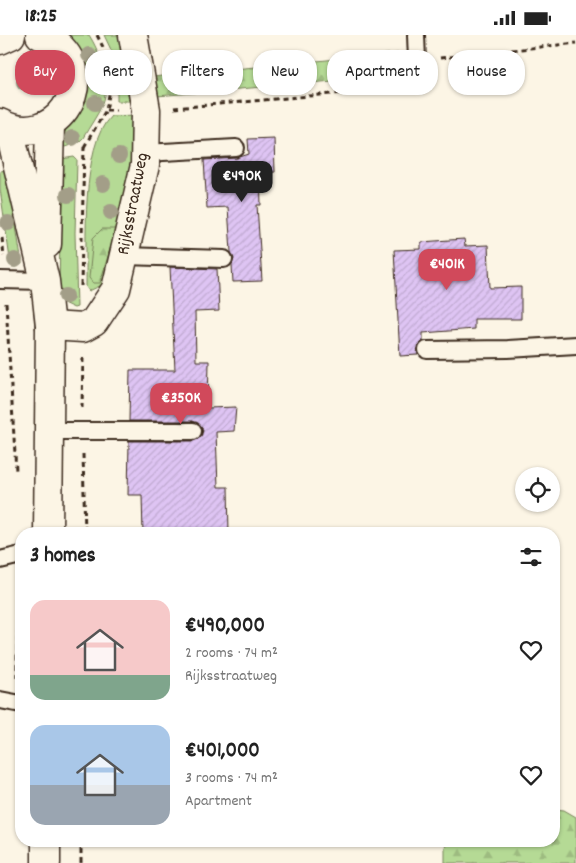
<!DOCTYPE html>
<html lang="en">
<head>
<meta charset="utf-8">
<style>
  body { margin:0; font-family:Dekko,sans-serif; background:#f2f2f2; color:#222; height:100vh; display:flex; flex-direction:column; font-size:19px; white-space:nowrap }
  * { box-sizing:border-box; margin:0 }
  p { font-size:16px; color:#767676 }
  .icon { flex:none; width:28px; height:28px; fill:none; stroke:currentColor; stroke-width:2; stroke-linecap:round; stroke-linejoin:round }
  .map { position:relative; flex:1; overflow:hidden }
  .side { position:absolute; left:15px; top:492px; width:545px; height:320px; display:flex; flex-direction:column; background:#fff; border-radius:20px; box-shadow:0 1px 4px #0004 }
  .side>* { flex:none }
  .guide { position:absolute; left:15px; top:15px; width:546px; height:45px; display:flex; gap:10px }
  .buttons { position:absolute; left:515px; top:432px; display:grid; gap:10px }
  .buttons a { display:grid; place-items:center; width:45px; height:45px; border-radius:50%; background:#fff; box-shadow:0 1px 4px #0004; font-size:25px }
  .price { position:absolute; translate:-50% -42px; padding:0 11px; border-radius:10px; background:#d1495b; color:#fff; font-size:16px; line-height:32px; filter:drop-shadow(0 1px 2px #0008) }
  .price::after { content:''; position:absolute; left:50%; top:30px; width:15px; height:11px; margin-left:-8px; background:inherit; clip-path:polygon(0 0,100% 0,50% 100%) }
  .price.selected { background:#222; color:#fff }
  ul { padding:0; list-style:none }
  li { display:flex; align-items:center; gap:15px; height:125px; padding:0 15px }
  li span { display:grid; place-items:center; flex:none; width:140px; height:100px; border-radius:15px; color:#555 }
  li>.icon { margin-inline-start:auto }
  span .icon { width:60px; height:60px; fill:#fffc; stroke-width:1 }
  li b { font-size:21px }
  h2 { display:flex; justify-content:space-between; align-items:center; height:60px; padding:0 15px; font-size:21px }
  .pill { padding:0 18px; border-radius:20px; background:#fff; box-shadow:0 1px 4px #0004; font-size:18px; line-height:45px }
  .pill.selected { background:#d1495b; color:#fff }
  .status { display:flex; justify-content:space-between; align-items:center; height:35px; padding:0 25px; background:#fff; direction:ltr }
  .status svg { height:14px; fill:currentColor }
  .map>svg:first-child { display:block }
  .grass { fill:#b5da95; stroke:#78825a }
  .forest { fill:url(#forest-firs); stroke:#78825a }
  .building { fill:url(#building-hatch); stroke:#3b2a1e }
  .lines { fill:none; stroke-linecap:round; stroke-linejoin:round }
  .service-casing { stroke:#3b2a1e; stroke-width:20 }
  .minor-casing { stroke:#3b2a1e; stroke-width:31 }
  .secondary-casing { stroke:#3b2a1e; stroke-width:31 }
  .path { stroke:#3b2a1e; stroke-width:3; stroke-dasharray:5 4; stroke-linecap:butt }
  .service { stroke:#fcf5e5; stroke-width:16 }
  .minor { stroke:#fcf5e5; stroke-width:28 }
  .secondary { stroke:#fcf5e5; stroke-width:28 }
  .tree { fill:#a39e88 }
  .labels { text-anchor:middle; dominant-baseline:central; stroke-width:4; stroke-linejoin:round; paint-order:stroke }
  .street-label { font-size:18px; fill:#3b2a1e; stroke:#fcf5e5 }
</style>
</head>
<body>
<div class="status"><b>18:25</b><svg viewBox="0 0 49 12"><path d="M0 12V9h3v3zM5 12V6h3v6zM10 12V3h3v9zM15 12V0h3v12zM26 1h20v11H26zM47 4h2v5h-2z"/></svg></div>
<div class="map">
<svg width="576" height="828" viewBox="0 0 576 828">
  <defs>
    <pattern id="forest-firs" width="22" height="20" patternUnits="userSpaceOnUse" patternTransform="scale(1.25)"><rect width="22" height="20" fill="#b5da95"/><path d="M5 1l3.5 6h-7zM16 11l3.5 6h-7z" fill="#9dbb80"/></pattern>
    <pattern id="building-hatch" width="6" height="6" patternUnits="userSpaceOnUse" patternTransform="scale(1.25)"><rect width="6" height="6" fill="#dec4f3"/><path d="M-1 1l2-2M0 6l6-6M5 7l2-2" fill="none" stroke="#bfa9d0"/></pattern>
  </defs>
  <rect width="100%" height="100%" fill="#fcf5e5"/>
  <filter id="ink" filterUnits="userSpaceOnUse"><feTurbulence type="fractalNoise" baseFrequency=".02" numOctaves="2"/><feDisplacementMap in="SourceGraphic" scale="10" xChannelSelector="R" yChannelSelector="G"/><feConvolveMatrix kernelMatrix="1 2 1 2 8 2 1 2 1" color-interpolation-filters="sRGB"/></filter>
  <g filter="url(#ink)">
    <g class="grass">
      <path d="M63 0H89C100 17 111 48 103 68 98 80 89 92 83 103L79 107 65 112 61 108C65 92 73 83 81 70 98 43 79 21 63 0Z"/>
      <path d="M104 0H123L131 66H117V34L114 21Z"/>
      <path d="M136 80 126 168 102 250 89 256 86 252C87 209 80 112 111 81Z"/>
      <path d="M74 122 77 125 75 198 77 272 74 273 59 266 61 124Z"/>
      <path d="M7 135 22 229 11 231 0 154V136Z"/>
    </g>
    <g class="forest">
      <path d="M399 18 398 38 392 41 157 61 152 42Z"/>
      <path d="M102 194H116L100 248H93L89 243 93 203Z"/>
      <path d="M554 774 564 775 576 782V828H445V812L449 806H554Z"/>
    </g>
    <g class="building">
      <path d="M274 103 275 137 260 138 261 170H257L262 246 233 247 232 230 234 224 231 217 228 172 207 173 204 125 237 123 249 119 248 104Z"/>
      <path d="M464 204 465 211 488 210 490 253 521 252V284H474V294L423 298V306L417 315 418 320 400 321 394 215 421 214V207Z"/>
      <path d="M170 232 217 234 219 276 195 277 196 326H209L208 373 236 372 234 396 216 397 218 452H228L229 499H143L142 460H128L129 406H193L198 404 203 396 201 391 193 386H129L130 335H175Z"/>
    </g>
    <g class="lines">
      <g class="service-casing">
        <g id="service">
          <path d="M416 0 417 25"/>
          <path d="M145 118 236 113"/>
          <path d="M124 221 224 224"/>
          <path d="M0 245 45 246"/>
          <path d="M427 315 508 314 576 310"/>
          <path d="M49 396H193"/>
          <path d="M0 525 21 520"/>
          <path d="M0 665 21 669"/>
        </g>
      </g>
      <g class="minor-casing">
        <path id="minor" d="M50 291 83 293 94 287 116 254 145 130 146 75 133 0"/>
      </g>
      <g class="secondary-casing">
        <g id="secondary">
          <path d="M0 5 11 0"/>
          <path d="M0 88C53 117 101 48 57 9 52 5 45 3 40 0"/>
          <path d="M9 93 45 246 50 291 48 499"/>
          <path d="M47 209 50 89"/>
          <path d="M46 806V828"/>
        </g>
      </g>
      <g class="path">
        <path d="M97 0 103 12"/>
        <path d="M440 23 576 8"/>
        <path d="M174 73 377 55 402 52 406 45"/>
        <path d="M106 75H116"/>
        <path d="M84 112 106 75 110 55"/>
        <path d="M2 203 4 221"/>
        <path d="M81 251 84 112"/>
        <path d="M6 268 16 436"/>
        <path d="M82 373 83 322"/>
        <path d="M83 419 85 499"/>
        <path d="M17 643 18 545"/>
        <path d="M18 692 21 782"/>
        <path d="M81 828V806"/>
      </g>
      <use href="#service" class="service"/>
      <use href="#minor" class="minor"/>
      <use href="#secondary" class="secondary"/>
    </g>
    <g class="tree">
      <circle cx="89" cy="20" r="8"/>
      <circle cx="125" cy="41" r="8"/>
      <circle cx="24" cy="47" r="8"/>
      <circle cx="95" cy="68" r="8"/>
      <circle cx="72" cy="103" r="8"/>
      <circle cx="119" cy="121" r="8"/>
      <circle cx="103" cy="149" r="8"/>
      <circle cx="68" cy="160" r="8"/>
      <circle cx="111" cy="177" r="8"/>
      <circle cx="8" cy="188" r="8"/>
      <circle cx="15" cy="225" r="8"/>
      <circle cx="66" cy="261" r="8"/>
    </g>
  </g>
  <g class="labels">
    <g class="street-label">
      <text transform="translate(134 169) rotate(-79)">Rijksstraatweg</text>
    </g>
  </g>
</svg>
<div class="buttons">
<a><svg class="icon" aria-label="locate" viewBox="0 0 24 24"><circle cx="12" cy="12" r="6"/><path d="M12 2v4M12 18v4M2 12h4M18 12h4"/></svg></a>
</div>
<b class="price selected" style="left:242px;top:168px">€490K</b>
<b class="price" style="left:447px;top:256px">€401K</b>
<b class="price" style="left:181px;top:390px">€350K</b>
<div class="guide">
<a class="pill selected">Buy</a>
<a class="pill">Rent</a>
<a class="pill">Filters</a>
<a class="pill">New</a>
<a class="pill">Apartment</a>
<a class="pill">House</a>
</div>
<section class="side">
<h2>3 homes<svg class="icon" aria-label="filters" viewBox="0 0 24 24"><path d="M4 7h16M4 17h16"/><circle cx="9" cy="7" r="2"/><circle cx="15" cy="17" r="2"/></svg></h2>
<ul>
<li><span style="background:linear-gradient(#f6c9c9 75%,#7fa58c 0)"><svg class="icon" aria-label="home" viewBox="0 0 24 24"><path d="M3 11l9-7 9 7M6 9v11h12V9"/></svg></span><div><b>€490,000</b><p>2 rooms · 74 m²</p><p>Rijksstraatweg</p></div><svg class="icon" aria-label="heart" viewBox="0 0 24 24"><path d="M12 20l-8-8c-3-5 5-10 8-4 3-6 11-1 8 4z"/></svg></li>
<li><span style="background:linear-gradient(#a9c7e8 60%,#9aa5b1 0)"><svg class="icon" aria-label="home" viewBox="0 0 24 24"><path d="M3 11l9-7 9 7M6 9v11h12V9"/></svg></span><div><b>€401,000</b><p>3 rooms · 74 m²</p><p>Apartment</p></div><svg class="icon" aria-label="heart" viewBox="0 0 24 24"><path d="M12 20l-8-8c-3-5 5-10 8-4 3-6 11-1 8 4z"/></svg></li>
</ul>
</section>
</div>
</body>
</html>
